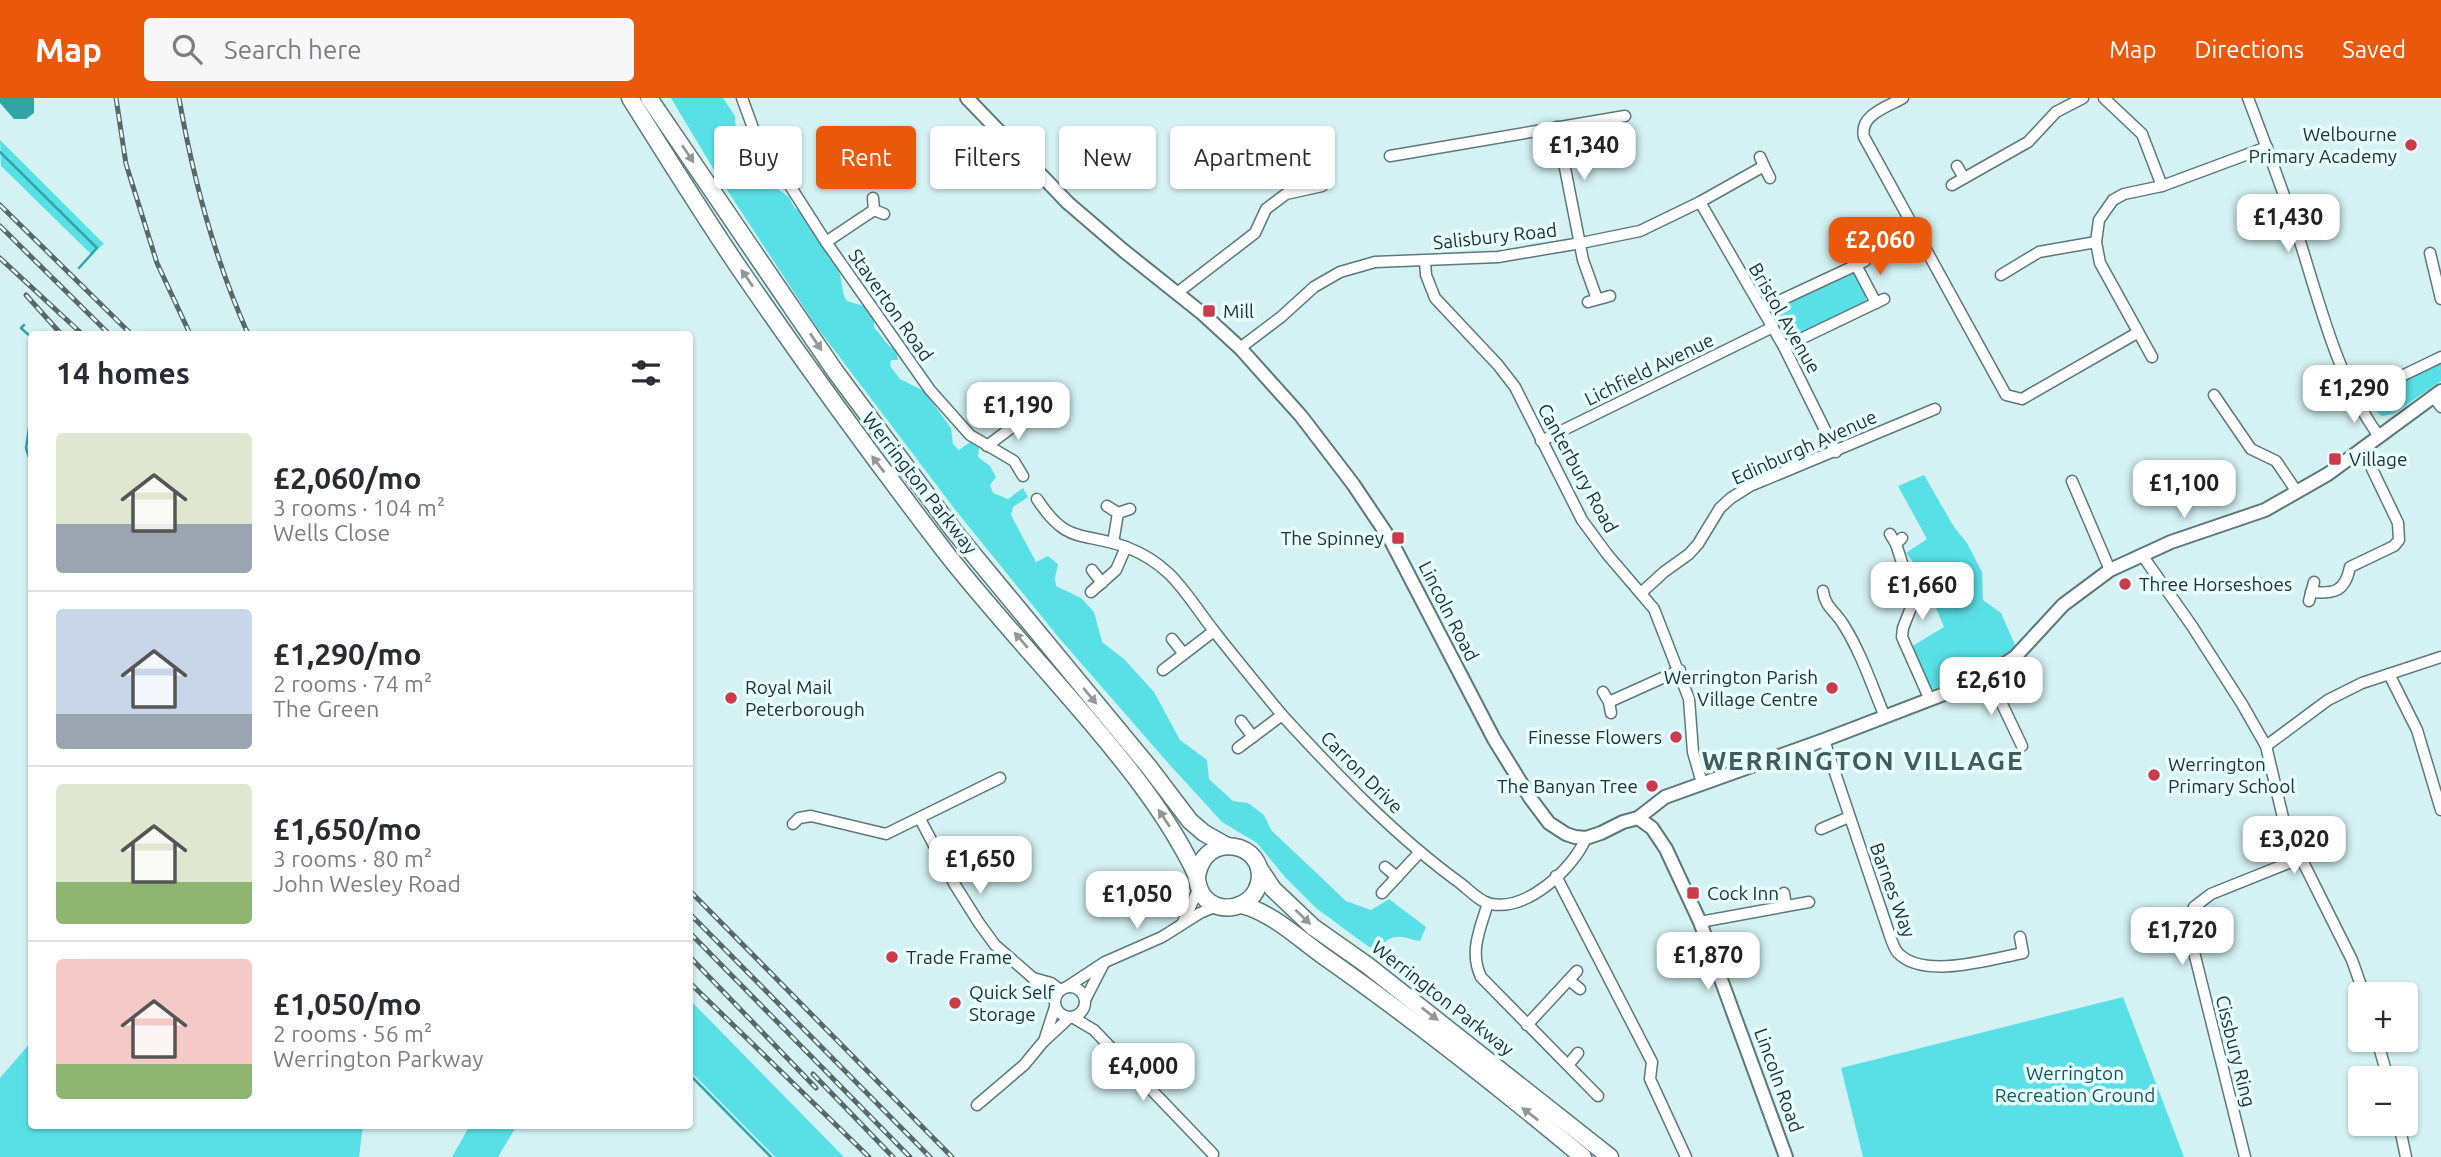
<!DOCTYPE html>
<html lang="en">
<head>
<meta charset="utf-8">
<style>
  body { margin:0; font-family:Ubuntu,sans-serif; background:#f7f7f7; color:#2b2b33; height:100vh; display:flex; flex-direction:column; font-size:26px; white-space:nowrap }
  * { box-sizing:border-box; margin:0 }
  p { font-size:23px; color:#7c7c81 }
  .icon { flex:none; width:38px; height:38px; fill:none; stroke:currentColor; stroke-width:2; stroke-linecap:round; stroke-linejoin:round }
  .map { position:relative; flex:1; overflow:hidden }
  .drawer { position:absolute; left:28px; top:233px; width:665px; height:798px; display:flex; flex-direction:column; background:#fff; border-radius:7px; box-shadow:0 2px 5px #0004 }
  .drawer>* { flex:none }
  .top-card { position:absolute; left:714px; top:28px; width:665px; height:63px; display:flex; gap:14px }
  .buttons { position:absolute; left:2348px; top:884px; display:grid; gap:14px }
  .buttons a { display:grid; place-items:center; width:70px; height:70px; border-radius:7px; background:#fff; box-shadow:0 2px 5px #0004; font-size:35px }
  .price { position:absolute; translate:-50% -60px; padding:0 16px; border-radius:14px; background:#fff; color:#222; font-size:23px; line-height:46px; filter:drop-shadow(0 2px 4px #0008) }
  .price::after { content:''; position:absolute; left:50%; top:42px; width:21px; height:16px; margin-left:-10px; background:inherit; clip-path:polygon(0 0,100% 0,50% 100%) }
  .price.on { background:#ea580c; color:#fff }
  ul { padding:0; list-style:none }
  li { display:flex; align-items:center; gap:21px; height:175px; padding:0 28px }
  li+li { border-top:2px solid #e1e1e2 }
  li span { display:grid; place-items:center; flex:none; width:196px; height:140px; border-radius:7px; color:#555 }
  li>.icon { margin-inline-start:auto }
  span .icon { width:84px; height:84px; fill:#fffc; stroke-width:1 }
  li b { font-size:30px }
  h2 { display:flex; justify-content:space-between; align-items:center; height:84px; padding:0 28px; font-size:30px }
  .pill { padding:0 24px; border-radius:7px; background:#fff; box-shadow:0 2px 5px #0004; font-size:24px; line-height:63px }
  .pill.on { background:#ea580c; color:#fff }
  header { display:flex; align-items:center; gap:42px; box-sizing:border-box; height:98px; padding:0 35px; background:#ea580c; color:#fff }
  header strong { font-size:33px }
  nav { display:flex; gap:38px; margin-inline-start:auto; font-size:24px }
  .search { width:490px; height:63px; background:#f7f7f7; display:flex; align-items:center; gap:18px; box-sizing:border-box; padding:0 24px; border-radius:7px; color:#7c7c81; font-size:26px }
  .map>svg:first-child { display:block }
  .green { fill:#58e0e6 }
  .water { fill:#32a4a9 }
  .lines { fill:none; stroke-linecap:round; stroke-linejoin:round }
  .stream { stroke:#32a4a9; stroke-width:2.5 }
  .minor-casing { stroke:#5d7879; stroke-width:13 }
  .tertiary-casing { stroke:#5d7879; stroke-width:16 }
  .trunk-casing { stroke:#5d7879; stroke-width:19 }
  .minor { stroke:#fff; stroke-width:10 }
  .tertiary { stroke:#fff; stroke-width:12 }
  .trunk { stroke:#fff; stroke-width:16 }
  .rail-casing { stroke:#586869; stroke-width:5 }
  .rail { stroke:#e6fefe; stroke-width:2.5; stroke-dasharray:8; stroke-linecap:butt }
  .oneway { fill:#929898 }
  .poi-dot { fill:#cb3b4a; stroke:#e6fefe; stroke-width:2.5 }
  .labels { text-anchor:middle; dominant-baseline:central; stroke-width:7; stroke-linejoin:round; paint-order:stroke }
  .poi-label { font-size:19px; fill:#253031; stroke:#e6fefe; text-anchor:start }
  .street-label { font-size:19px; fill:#253031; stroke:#e6fefe }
  .park-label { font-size:19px; fill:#175558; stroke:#e6fefe }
  .district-label { font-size:26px; font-weight:bold; letter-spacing:2px; fill:#425b5c; stroke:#e6fefe }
</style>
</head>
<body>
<header>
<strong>Map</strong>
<div class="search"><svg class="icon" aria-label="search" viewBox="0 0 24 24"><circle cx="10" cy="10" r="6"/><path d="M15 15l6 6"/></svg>Search here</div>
<nav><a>Map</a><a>Directions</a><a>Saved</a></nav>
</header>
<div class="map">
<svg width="2441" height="1059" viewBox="0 0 2441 1059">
  <rect width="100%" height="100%" fill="#d4f2f3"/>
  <g class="green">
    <path d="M671 0H723L735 18 736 36 744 49 753 55 776 90 789 99 794 109 804 117 839 172 844 198 847 203 867 209 874 220V230C883 238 885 247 896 252L898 262H891L890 268 900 281 924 293 951 330 953 346 959 352 970 344 979 350 978 359 990 368 996 379 990 387 993 395 1008 401 1023 390 1028 399 1013 409 1011 417 1036 464 1048 458 1058 466 1055 480 1056 488 1081 500 1094 514 1102 544 1124 561 1154 594 1180 642 1207 662 1209 681 1233 703 1248 705 1264 717 1271 732 1346 803 1371 812 1389 801 1426 829 1420 843C1412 842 1403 838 1396 839 1385 840 1385 849 1369 849L1316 810 1285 779 1257 745 1222 724 1169 666 1060 541 957 414 816 228 714 72Z"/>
    <path d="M0 42 104 146 91 156 1 68Z"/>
    <path d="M1852 174C1859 179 1866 193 1866 202L1862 208 1794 240 1786 237 1776 219 1779 208Z"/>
    <path d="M2441 265V283L2393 316 2382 318 2373 311 2371 303 2377 293Z"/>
    <path d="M1924 377 1954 429 1967 445 1982 474 1983 502 2001 515 2016 549C1989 567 1962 580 1932 592L1911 549 1944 529 1921 474 1906 455 1927 441 1898 388Z"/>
    <path d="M2123 899 2184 1059H1863L1841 970Z"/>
    <path d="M690 902 844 1059H775L690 973Z"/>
    <path d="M31 944 32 1027H363L359 1059H0V980Z"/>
    <path d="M470 1027H517L498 1059H452Z"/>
  </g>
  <path class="water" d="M0 0H34V15L26 21H14L0 5Z"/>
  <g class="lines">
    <g class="stream">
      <path d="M0 54 97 150 79 170"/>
      <path d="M24 227 21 230 32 240"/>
      <path d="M32 310 26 350 32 368"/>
      <path d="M690 977 771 1059"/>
    </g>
    <g class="minor-casing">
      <g id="minor">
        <path d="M742 0 753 30 826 144 930 292 970 337 1014 363 1023 378"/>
        <path d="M1903 0C1887 9 1859 17 1864 39L2006 297 2022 301 2137 235"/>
        <path d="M2104 0 2142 36 2162 88"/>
        <path d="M2248 0C2267 50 2286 100 2302 150 2322 214 2339 282 2378 337"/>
        <path d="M1557 29 1583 162 1597 201"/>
        <path d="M1390 58 1625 18"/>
        <path d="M1764 68 1770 80"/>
        <path d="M1957 68 1964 80"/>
        <path d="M1952 87 2028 44 2056 14 2083 0"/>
        <path d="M873 100 874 112 884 116"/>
        <path d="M1700 104 1784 249 1836 354"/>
        <path d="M826 144 874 112"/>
        <path d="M2430 155 2441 201"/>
        <path d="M1425 163 1426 177 1435 200 1498 267 1515 289 1582 422 1607 456 1654 511 1689 601 1693 654 1702 685"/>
        <path d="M1856 167 1876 205"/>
        <path d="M2001 177 2039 154 2096 144"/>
        <path d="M1177 195 1255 135 1266 111 1286 96 1322 88"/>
        <path d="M1588 204 1610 198"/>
        <path d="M1762 211 1865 163"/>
        <path d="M1784 249 1884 201"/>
        <path d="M1240 250 1281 219 1314 189 1340 174 1375 164 1498 159 1581 145 1640 133 1700 104 1764 68 1760 59"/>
        <path d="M2152 259 2100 165 2096 144 2099 122 2113 102 2124 96 2162 88 2267 49"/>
        <path d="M2214 297 2251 351 2276 363 2297 394"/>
        <path d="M2433 298 2441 309"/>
        <path d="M2356 300 2441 259"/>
        <path d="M1025 306 1037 323"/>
        <path d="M1541 343 1773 229"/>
        <path d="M987 348 1031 315"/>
        <path d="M2072 383 2110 472"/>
        <path d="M1037 401C1068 448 1081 433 1126 449"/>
        <path d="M1107 408 1118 415 1130 411"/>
        <path d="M1890 436 1896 446"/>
        <path d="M1902 440 1896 446 1914 502 1903 530 1902 539 1930 602"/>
        <path d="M1113 445 1118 415"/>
        <path d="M2142 457 2192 528 2242 606 2266 648 2285 728 2352 862 2364 896"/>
        <path d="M1092 472 1102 485"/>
        <path d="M1823 493C1825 509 1835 513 1843 526 1861 554 1872 588 1885 619"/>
        <path d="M1091 494 1116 472 1126 449C1173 467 1185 496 1214 533 1236 561 1259 589 1282 617"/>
        <path d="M1642 494 1664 474 1689 456 1698 446 1720 410 1731 400 1750 388 1935 311"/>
        <path d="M2311 494C2334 496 2345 494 2350 469L2394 448 2399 442 2398 425 2362 350"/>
        <path d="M2309 503 2314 484"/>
        <path d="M1172 541 1184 556"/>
        <path d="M1163 572 1214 533"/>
        <path d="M1996 572 2002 581V606L2022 648"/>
        <path d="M2389 576 2417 632 2441 712"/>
        <path d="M1603 594 1609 604 1611 615"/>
        <path d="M1609 604 1680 572"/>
        <path d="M1241 623 1253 639"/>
        <path d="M1824 642 1889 835C1891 841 1894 851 1898 855 1924 882 1991 861 2023 855L2020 839"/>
        <path d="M2266 648 2328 602 2362 585 2441 559"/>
        <path d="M1238 650 1282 617C1337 677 1394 737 1460 785 1469 792 1480 804 1491 806 1527 813 1573 771 1586 740"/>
        <path d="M920 721 955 787 979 825 995 847 1033 880 1054 902"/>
        <path d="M793 726 799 720 811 718 886 736 1000 680"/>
        <path d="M1821 731 1849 719"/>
        <path d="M1385 769 1397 779"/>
        <path d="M1556 778 1652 964 1650 981 1686 1059"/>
        <path d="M1382 795 1419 755"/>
        <path d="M1784 795 1786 808"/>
        <path d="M1488 805C1480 831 1469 854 1481 879L1598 998"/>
        <path d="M1183 824 1199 790"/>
        <path d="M1700 824 1809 804"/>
        <path d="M1033 880 1051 885 1060 892"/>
        <path d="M1569 882 1580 891"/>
        <circle cx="1070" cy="904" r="15"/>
        <path d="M1067 889 1105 864 1162 839 1200 815 1217 808"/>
        <path d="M1085 902 1103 867"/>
        <path d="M1072 919 1094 932 1213 1056"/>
        <path d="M1527 927 1577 873"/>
        <path d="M1045 940 1055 909"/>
        <path d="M2377 942 2388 980"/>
        <path d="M1568 967 1578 955"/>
        <path d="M977 1007 1024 967 1043 944 1069 920"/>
        <path d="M2399 1026 2406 1059"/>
        <path d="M2245 1059 2187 826 2194 809 2211 796 2301 760"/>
      </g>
    </g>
    <g class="tertiary-casing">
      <g id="tertiary">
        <path d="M967 0 1068 105 1124 153 1203 216 1240 250 1301 318 1353 386 1390 441 1494 641 1531 701 1549 725 1566 736 1575 739 1586 740 1601 735 1623 724 1638 720 1665 699 1824 642 1978 583 2015 559 2063 507 2110 472 2171 444 2265 412 2328 376 2441 293"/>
        <path d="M1638 720 1652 730 1666 751 1700 824 1786 1059"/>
      </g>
    </g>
    <g class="trunk-casing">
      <g id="trunk">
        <path d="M630 0C665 56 700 112 737 167 804 265 874 361 946 455 994 516 1048 573 1098 633 1129 670 1159 708 1183 751 1187 759 1193 768 1196 777 1198 785 1198 792 1204 799 1220 818 1253 810 1259 785 1268 744 1203 731 1197 779"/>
        <path d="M649 0 835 273 954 433 1149 669 1190 723 1204 735 1227 748"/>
        <path d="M1259 770 1273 791 1313 829 1367 867 1610 1059"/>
        <path d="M1242 807C1272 815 1297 839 1322 857 1412 920 1499 989 1583 1059"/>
      </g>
    </g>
    <use href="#minor" class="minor"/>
    <use href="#tertiary" class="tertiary"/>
    <use href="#trunk" class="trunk"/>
    <g class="rail-casing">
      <g id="rail">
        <path d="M116 0 126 66 157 165 190 236"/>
        <path d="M179 0C193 80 215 162 248 236"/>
        <path d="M0 107 131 236"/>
        <path d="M0 128 109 236"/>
        <path d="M0 160 82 236"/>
        <path d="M26 197 61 236"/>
        <path d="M690 793 952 1059"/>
        <path d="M690 816 930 1059"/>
        <path d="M690 835 910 1059"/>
        <path d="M690 859 816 990"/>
        <path d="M690 885 869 1059"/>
        <path d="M813 976 893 1059"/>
      </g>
    </g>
    <use href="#rail" class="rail"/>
  </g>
  <defs><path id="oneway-solid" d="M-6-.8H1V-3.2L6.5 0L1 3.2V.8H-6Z" transform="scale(1.75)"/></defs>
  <g class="oneway">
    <use href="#oneway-solid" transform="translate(688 56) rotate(56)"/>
    <use href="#oneway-solid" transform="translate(747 180) rotate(-125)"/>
    <use href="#oneway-solid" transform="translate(816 244) rotate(56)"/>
    <use href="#oneway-solid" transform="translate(878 366) rotate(-127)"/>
    <use href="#oneway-solid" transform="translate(1021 542) rotate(-131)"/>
    <use href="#oneway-solid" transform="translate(1090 598) rotate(50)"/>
    <use href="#oneway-solid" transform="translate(1164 720) rotate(-123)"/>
    <use href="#oneway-solid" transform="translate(1303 819) rotate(44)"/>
    <use href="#oneway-solid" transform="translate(1430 916) rotate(38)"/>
    <use href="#oneway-solid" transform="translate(1530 1016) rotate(-142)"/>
  </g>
  <g class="poi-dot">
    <circle cx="2411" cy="47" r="7"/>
    <rect x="1202" y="206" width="14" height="14" rx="3.5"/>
    <rect x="2328" y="354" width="14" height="14" rx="3.5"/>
    <rect x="1391" y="433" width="14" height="14" rx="3.5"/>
    <circle cx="2125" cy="486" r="7"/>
    <circle cx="1832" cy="590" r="7"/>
    <circle cx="731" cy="600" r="7"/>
    <circle cx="1676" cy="639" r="7"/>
    <circle cx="2154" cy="677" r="7"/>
    <circle cx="1652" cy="688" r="7"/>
    <rect x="1686" y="788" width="14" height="14" rx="3.5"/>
    <circle cx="892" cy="859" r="7"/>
    <circle cx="955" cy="905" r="7"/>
  </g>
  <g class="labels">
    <g class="poi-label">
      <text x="2397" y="36" text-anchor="end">Welbourne<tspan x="2397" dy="22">Primary Academy</tspan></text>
      <text x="1223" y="213">Mill</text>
      <text x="2349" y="361">Village</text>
      <text x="1384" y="440" text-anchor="end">The Spinney</text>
      <text x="2139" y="486">Three Horseshoes</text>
      <text x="1818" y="579" text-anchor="end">Werrington Parish<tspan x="1818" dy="22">Village Centre</tspan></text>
      <text x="745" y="589">Royal Mail<tspan x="745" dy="22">Peterborough</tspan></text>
      <text x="1662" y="639" text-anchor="end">Finesse Flowers</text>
      <text x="2168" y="666">Werrington<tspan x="2168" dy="22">Primary School</tspan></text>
      <text x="1638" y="688" text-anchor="end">The Banyan Tree</text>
      <text x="1707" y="795">Cock Inn</text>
      <text x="906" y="859">Trade Frame</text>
      <text x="969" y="894">Quick Self<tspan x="969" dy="22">Storage</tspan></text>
    </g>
    <g class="street-label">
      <text transform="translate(1495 138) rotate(-6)">Salisbury Road</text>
      <text transform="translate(891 207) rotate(55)">Staverton Road</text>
      <text transform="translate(1785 220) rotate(60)">Bristol Avenue</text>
      <text transform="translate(1649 271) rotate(-26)">Lichfield Avenue</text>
      <text transform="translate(1804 349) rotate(-24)">Edinburgh Avenue</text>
      <text transform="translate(1578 370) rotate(61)">Canterbury Road</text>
      <text transform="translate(920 385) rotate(52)">Werrington Parkway</text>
      <text transform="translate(1449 513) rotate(63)">Lincoln Road</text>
      <text transform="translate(1362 674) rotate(45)">Carron Drive</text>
      <text transform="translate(1893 792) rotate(70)">Barnes Way</text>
      <text transform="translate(1443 900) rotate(38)">Werrington Parkway</text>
      <text transform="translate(2236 953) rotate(76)">Cissbury Ring</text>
      <text transform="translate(1779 982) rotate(70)">Lincoln Road</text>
    </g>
    <g class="park-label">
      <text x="2075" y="975">Werrington<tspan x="2075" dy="22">Recreation Ground</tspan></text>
    </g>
    <g class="district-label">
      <text x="1863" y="662">WERRINGTON VILLAGE</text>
    </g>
  </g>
</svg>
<div class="buttons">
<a>+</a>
<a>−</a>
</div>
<b class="price" style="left:1584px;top:84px">£1,340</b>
<b class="price" style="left:2288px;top:156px">£1,430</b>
<b class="price on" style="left:1880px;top:179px">£2,060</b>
<b class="price" style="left:2354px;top:327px">£1,290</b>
<b class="price" style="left:1018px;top:344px">£1,190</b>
<b class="price" style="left:2184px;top:422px">£1,100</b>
<b class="price" style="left:1922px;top:524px">£1,660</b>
<b class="price" style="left:1991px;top:619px">£2,610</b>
<b class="price" style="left:2294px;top:778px">£3,020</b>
<b class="price" style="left:980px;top:798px">£1,650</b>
<b class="price" style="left:1137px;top:833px">£1,050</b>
<b class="price" style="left:2182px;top:869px">£1,720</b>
<b class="price" style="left:1708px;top:894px">£1,870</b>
<b class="price" style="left:1143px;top:1005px">£4,000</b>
<div class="top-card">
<a class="pill">Buy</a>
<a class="pill on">Rent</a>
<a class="pill">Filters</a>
<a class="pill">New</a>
<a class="pill">Apartment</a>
</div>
<section class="drawer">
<h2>14 homes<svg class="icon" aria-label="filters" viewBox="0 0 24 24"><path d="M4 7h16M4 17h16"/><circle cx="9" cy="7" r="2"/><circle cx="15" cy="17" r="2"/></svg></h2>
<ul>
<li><span style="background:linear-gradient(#dfe7d0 65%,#9aa5b1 0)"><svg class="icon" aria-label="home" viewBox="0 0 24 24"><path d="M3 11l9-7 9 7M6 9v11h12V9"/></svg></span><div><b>£2,060/mo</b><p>3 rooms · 104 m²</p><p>Wells Close</p></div></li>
<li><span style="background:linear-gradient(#c9d6e8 75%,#9aa5b1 0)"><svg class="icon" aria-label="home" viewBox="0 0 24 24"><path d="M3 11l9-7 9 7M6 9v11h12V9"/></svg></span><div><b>£1,290/mo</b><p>2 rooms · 74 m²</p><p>The Green</p></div></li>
<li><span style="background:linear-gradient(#dfe7d0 70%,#8fb573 0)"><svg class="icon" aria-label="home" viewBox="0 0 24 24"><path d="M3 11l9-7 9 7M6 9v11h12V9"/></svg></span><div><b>£1,650/mo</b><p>3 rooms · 80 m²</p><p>John Wesley Road</p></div></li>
<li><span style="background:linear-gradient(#f6c9c9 75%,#8fb573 0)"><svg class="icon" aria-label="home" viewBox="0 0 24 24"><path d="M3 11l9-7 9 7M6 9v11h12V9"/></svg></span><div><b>£1,050/mo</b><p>2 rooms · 56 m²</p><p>Werrington Parkway</p></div></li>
</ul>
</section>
</div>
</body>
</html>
